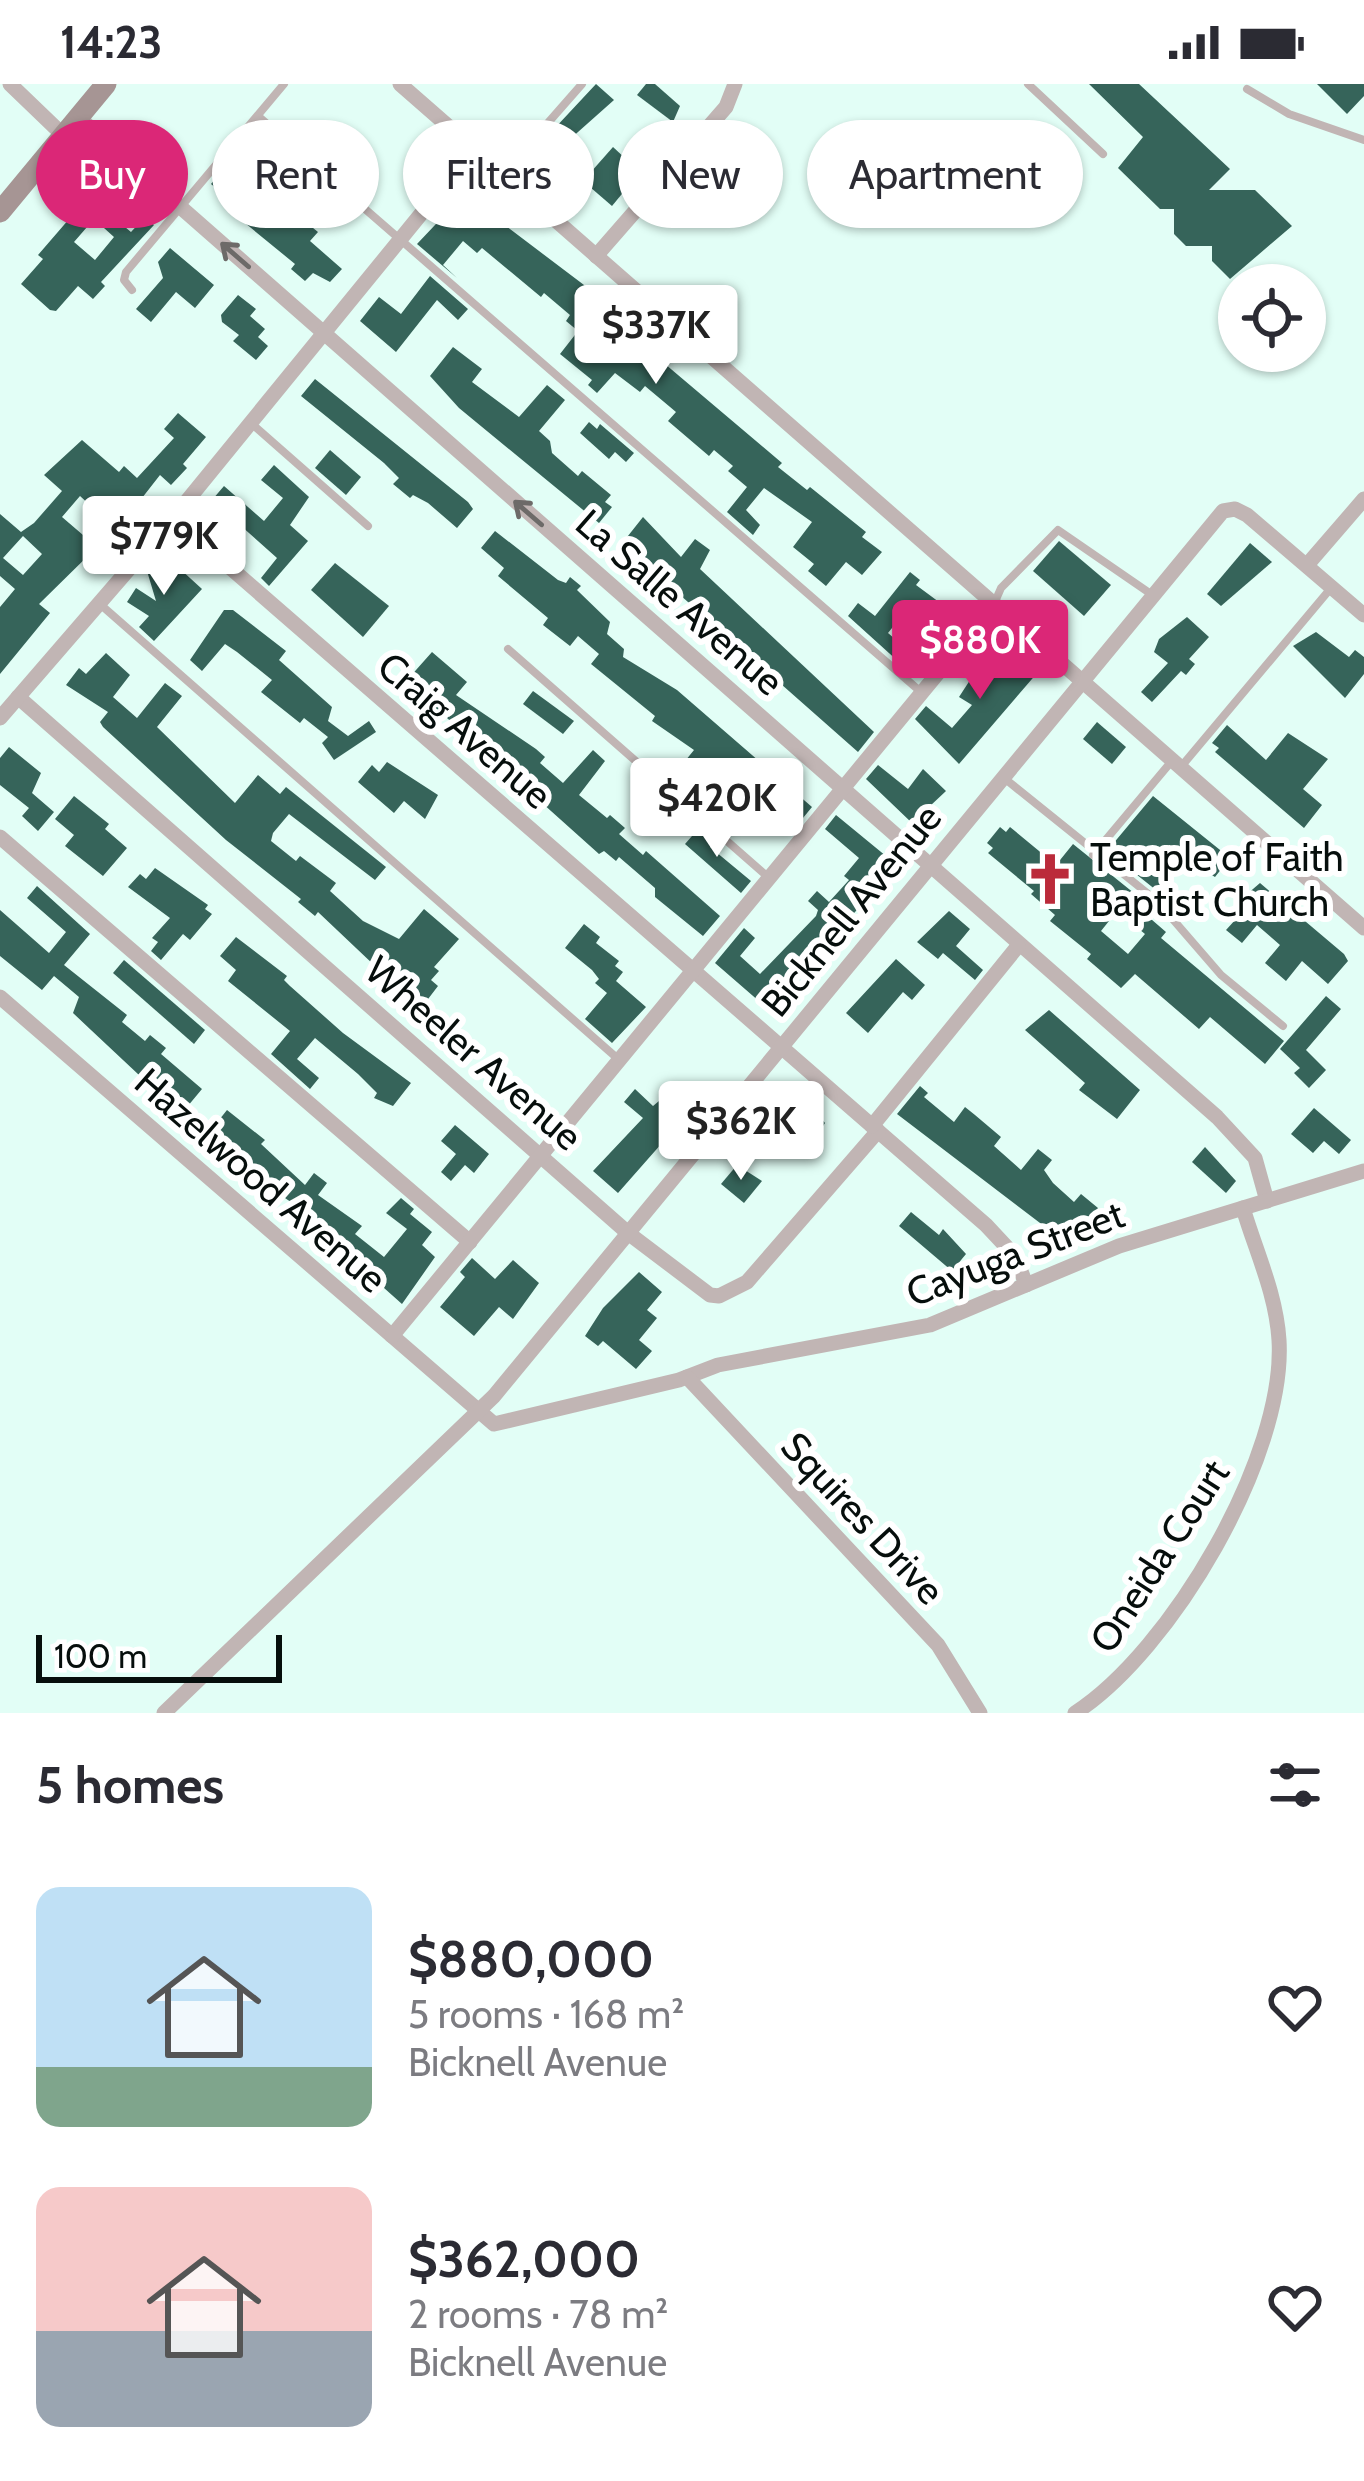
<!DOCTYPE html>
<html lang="en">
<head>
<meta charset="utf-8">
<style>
  body { margin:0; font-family:Cabin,sans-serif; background:#f2f2f3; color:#2b2b33; height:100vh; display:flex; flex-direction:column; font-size:45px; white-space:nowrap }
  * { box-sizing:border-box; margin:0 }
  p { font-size:39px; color:#7c7c81 }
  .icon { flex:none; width:66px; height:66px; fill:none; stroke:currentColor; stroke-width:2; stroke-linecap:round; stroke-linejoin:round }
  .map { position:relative; height:1629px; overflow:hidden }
  .panel { display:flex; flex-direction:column; background:#fff; flex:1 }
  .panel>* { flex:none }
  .hud { position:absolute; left:36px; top:36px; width:1293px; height:108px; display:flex; gap:24px }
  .buttons { position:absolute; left:1218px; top:180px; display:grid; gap:24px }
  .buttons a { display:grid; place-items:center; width:108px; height:108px; border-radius:50%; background:#fff; box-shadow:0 3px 9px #0004; font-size:60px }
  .scale { position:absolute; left:36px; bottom:30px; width:246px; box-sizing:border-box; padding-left:12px; border:6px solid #060e0c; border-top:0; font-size:33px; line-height:42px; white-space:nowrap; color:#060e0c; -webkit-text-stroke:9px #fff; paint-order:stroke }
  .price { position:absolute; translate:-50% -102px; padding:0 27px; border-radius:12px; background:#fff; color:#222; font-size:39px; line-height:78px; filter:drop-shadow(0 3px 6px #0008) }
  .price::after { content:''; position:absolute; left:50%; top:72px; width:36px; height:27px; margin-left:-18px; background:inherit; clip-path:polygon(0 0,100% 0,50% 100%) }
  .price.selected { background:#db2777; color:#fff }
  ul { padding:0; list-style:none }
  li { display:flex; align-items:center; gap:36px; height:300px; padding:0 36px }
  li span { display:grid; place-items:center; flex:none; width:336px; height:240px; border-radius:24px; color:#555 }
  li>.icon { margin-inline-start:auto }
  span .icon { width:144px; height:144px; fill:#fffc; stroke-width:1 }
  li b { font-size:51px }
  h2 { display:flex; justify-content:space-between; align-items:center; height:144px; padding:0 36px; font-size:51px }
  .chip { padding:0 42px; border-radius:54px; background:#fff; box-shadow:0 3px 9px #0004; font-size:42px; line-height:108px }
  .chip.selected { background:#db2777; color:#fff }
  .status { display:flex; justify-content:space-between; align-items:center; height:84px; padding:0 60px; background:#fff; direction:ltr }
  .status svg { height:33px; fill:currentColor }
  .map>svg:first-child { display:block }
  .building { fill:#36645a; fill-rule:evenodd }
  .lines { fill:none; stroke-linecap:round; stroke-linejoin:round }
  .lane { stroke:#c1b5b4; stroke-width:8 }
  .street { stroke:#c1b5b4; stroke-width:15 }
  .secondary { stroke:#a69594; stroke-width:21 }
  .oneway { stroke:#6d6a68 }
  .labels { text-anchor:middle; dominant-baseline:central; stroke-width:12; stroke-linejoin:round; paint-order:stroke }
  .street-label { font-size:39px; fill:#060e0c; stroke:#fff }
  .poi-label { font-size:39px; fill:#060e0c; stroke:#fff; text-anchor:start }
</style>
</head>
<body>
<div class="status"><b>14:23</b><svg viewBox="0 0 49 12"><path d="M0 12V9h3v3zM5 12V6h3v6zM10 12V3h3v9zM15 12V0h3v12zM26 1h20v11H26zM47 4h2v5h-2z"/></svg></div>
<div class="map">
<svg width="1364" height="1629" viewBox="0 0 1364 1629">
  <rect width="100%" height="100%" fill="#e2fef6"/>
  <g class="building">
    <path d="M596 0 614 16 569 56 578 64 562 81 540 60Z"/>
    <path d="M646 0H655L680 22 673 38 637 11Z"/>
    <path d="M1089 0H1139L1230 85 1209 106H1255L1292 142 1230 195 1212 177V162H1186L1174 150V125H1160L1118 84 1143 53Z"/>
    <path d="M1317 0H1364V12L1347 30Z"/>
    <path d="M613 63 640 88 612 122 583 97Z"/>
    <path d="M288 77 304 90 276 123 297 140 302 135 318 148 310 157 342 185 330 198 313 189 305 197 291 185 295 180 223 121 227 113 211 100 227 81 262 109Z"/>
    <path d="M470 104 499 130 502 139 584 201 601 225 588 240 614 262 626 247 782 379 778 383 807 406 810 403 866 448 862 453 882 468 862 491 846 478 826 502 808 487 814 480 793 463 812 438 764 404 746 426 760 441 753 451 727 428 747 403 728 387 733 382 714 366 709 372 668 337 676 328 645 302 640 308 615 289 597 309 588 301 592 296 560 270 578 247 566 237 570 231 544 209 541 213 482 164 477 169 463 157 443 181 457 194 417 160Z"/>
    <path d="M95 105 113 121 107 128 131 148 145 133 154 141 101 198 105 202 93 215 78 202 56 227 50 226 21 200 43 175 38 171ZM94 135 114 153 95 176 74 158Z"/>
    <path d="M170 164 214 201 195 224 176 208 151 238 136 225 163 194 158 178Z"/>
    <path d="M430 192 468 225 458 236 437 216 396 268 360 237 379 213 401 230Z"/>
    <path d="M238 211 256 225 250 232 265 245 258 253 268 262 256 276 233 257 239 251 222 238 221 231Z"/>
    <path d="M453 263 482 285 472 298 519 333 547 301 565 316 539 347 550 357 552 369 578 392 582 387 611 411 605 418 612 423 599 439 459 324 430 292Z"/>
    <path d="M315 295 468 418 473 425 457 444 428 419 413 411 410 414 393 400 399 394 384 379 301 312Z"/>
    <path d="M178 329 206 353 183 380 187 384 171 401 160 391 117 446 80 412 62 433 97 463 39 520 50 529 0 590V523L15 505 0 492V430L21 448 34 439 62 407 44 391 82 356 119 388 124 382 137 394 174 354 164 345ZM23 452 42 470 23 491 3 474Z"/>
    <path d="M589 338 597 345 600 340 634 369 626 378 615 368 609 375 580 349Z"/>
    <path d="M330 366 361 393 346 411 315 384Z"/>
    <path d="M274 381 309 413 290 441 308 457 269 502 261 494 277 474 212 416 224 402 264 437 283 414 261 396Z"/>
    <path d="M643 433 681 473 695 455 710 466 700 485 874 648 858 668 663 496 667 490 620 462Z"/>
    <path d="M495 447 558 496 566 499 570 493 581 502 577 506 610 538 607 550 624 565 623 573 677 606 812 723 789 751 773 739 779 732 756 712 747 724 748 712 710 681 692 703 733 737 726 745 683 708 676 700 686 687 681 682 694 666 652 637 655 632 591 580 599 570 578 552 570 562 543 541 548 534 498 492 504 484 481 464Z"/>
    <path d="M1059 457 1111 501 1084 532 1033 487Z"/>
    <path d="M1250 459 1272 478 1221 522 1207 510Z"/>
    <path d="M167 473 202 505 154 557 139 543 149 532 127 518 136 504 156 517 147 487H157Z"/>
    <path d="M335 479 389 522 363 553 311 506Z"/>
    <path d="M910 488 920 496 916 501 943 521 923 545 904 529 888 549 910 568 900 579 848 532 858 519 875 532Z"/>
    <path d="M224 526H233L286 567 279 576 332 623 328 637 348 652 369 637 376 648 334 676 322 659 328 653 304 634 300 639 261 608 272 596 237 568 225 560 202 587 190 576Z"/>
    <path d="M1187 533 1209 553 1189 575 1195 580 1186 591 1181 587 1152 618 1141 608 1168 579 1154 568 1159 555Z"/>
    <path d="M1316 548 1349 573 1355 566 1364 573V590L1345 614 1293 562Z"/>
    <path d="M1006 562 1038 588 959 680 915 635 926 622 952 644 972 621 959 613 972 593 959 582 968 571 985 586Z"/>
    <path d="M432 568 467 598 456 611 536 665 545 673 540 679 563 699 593 666 605 677 579 711 607 734 610 731 625 744 619 750 643 771 646 767 720 832 703 852 655 813V804L619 773 616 777 604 767 599 770 428 617 408 595Z"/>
    <path d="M106 569 130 591 113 613 137 634 165 599 182 612 157 643 235 719 258 691 280 710 286 703 386 783 375 796 289 730 273 749 271 757 296 777 300 772 336 799 330 807 363 837 399 855 424 825 459 855 434 883 439 887 431 896 438 902 425 919 394 900 318 828 315 832 298 818 301 815 226 756 103 643 100 638 108 628 66 601 79 584 86 590Z"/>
    <path d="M533 607 574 637 563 650 523 620Z"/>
    <path d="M1097 638 1126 663 1112 680 1083 655Z"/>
    <path d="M1227 641 1266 676 1288 649 1328 675 1303 705 1322 721 1304 744 1215 668 1219 664 1212 659Z"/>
    <path d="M9 663 41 689 32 709 54 728 38 747 22 732 29 724 0 701V674Z"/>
    <path d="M387 678 438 711 425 735 404 717 394 729 358 698 372 681 379 688Z"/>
    <path d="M878 681 908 705 923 685 946 707 912 739 866 695Z"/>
    <path d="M74 712 109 740 105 745 127 764 103 792 65 762 74 751 55 735Z"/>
    <path d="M1153 712 1230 774 1215 793 1171 765 1155 785 1176 802 1166 814 1107 767Z"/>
    <path d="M836 731 892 777 862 813 866 816 767 924 715 879 744 844 755 854 740 872 760 890 816 832 818 826 808 817 817 807 829 818 849 796 844 792 859 774 825 745Z"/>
    <path d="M1000 743 1006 748 1010 743 1056 781 1073 760 1150 822 1144 829 1166 848 1161 854 1284 957 1265 980 1210 933 1199 945 1135 890 1121 904 1087 875 1091 870 1050 837 1055 831 1031 810 1034 807 988 769 993 764 987 759ZM1117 827 1145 850 1128 870 1101 847Z"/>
    <path d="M699 744 715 757 710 763 751 797 741 809 685 760Z"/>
    <path d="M155 784 208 821 205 825 212 830 190 856 183 850 161 876 151 867 158 858 152 854 170 834 128 803 140 790 146 795Z"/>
    <path d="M1260 799 1344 870 1348 877 1328 900 1302 877 1286 897 1265 879 1280 861 1257 841 1242 859 1226 846 1247 823 1239 817Z"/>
    <path d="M37 802 90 850 64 881 127 931 122 938 145 957 150 951 166 964 161 970 202 1005 187 1023 139 991 91 946 73 929 79 913 54 892 42 906 0 872V826L49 869 66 848 27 814Z"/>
    <path d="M949 827 970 845 956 862 983 886 975 896 943 869 938 875 917 858Z"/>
    <path d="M584 840 600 853 596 859 619 877 615 882 623 888 616 897 646 923 612 959 585 935 607 909 595 899 599 895 592 886 565 864Z"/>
    <path d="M236 853 287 892 284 896 290 902 343 949 411 999 393 1022 374 1014 377 1009 358 990 315 954 297 975 319 994 310 1005 271 970 290 947 228 897 236 886 220 872Z"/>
    <path d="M896 875 925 901 912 916 903 908 868 949 846 929Z"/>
    <path d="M124 876 205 946 194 960 113 889Z"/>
    <path d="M1326 912 1341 925 1306 966 1326 986 1309 1004 1294 989 1300 984 1280 965Z"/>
    <path d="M1049 926 1140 1006 1117 1035 1079 1006 1085 999 1025 946Z"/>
    <path d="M677 1002 694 1017 692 1025 618 1109 593 1087 643 1034 624 1018 635 1005 653 1022Z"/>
    <path d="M920 1002 928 1009 924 1013 954 1038 965 1023 975 1031 1001 1053 994 1062 1021 1086 1038 1065 1052 1076 1044 1086 1053 1099 1074 1118 1081 1110 1098 1124 1069 1161 897 1030Z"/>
    <path d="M799 1008 825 1039 804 1072 785 1056 769 1075 749 1058 762 1043 767 1047Z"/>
    <path d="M1314 1024 1351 1056 1339 1070 1324 1057 1313 1069 1291 1050Z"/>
    <path d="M227 1026 265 1056 261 1060 305 1101 314 1089 327 1099 318 1111 362 1142 355 1150 384 1173 407 1145 386 1129 401 1114 414 1125 410 1130 432 1148 422 1161 435 1173 402 1220 310 1138 313 1133 282 1112 275 1120 255 1096 203 1056Z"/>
    <path d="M455 1041 489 1070 474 1089 465 1081 451 1097 441 1088 456 1070 441 1057Z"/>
    <path d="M1205 1063 1236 1097 1226 1109 1192 1078Z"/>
    <path d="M737 1081 762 1097 744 1119 721 1100Z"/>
    <path d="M911 1128 939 1151 943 1145 966 1170 952 1187 899 1142Z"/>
    <path d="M472 1174 495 1195 513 1176 539 1199 513 1235 499 1223 474 1252 440 1223 465 1193 460 1188Z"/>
    <path d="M639 1188 662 1208 647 1226 657 1234 639 1256 652 1267 636 1285 603 1257 598 1262 585 1252 603 1224Z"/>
  </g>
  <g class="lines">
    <g class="lane">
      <path d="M1028 0 1103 70"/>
      <path d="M1247 5 1289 30 1364 56"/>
      <path d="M258 32 921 608"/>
      <path d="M504 89 582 0"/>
      <path d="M132 206 124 196 126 188 284 0"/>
      <path d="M252 340 368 442"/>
      <path d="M994 520 1001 504 1058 446 1151 510"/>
      <path d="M101 521 617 974"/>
      <path d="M508 565 768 793"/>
      <path d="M1180 684 1331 504"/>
      <path d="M1004 694 1157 817 1221 891 1283 942"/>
      <path d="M1093 771 1171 678"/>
    </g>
    <g class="street">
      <path d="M10 0 63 51"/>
      <path d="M400 0 1364 844"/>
      <path d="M79 34 1217 1033 1255 1074 1267 1117"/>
      <path d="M596 172 726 23 735 0"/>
      <path d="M173 434 986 1141 1016 1173 1026 1201"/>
      <path d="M1307 481 1364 415"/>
      <path d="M18 613 628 1149 710 1211 719 1212 747 1198 878 1047"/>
      <path d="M0 634 173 434 474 65"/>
      <path d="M0 753 470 1158"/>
      <path d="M0 913 494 1340 679 1296 718 1281 930 1241 1119 1162 1364 1087"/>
      <path d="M872 1042 1018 862"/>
      <path d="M392 1252 994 521"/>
      <path d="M687 1293 938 1561 980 1629"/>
      <path d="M164 1629 494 1312 1223 427 1235 425 1247 431 1364 531"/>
      <path d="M1075 1629C1171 1567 1286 1372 1279 1256 1276 1209 1256 1168 1243 1124"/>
    </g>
    <path class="secondary" d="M0 128 106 0"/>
  </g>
  <defs><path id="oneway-shaft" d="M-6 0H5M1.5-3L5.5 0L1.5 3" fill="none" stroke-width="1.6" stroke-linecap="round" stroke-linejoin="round" transform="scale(3)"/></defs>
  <g class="oneway">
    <use href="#oneway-shaft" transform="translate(235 171) rotate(-139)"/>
    <use href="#oneway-shaft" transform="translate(528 429) rotate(-139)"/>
  </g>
  <defs>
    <g id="church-bare" transform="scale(4.14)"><path d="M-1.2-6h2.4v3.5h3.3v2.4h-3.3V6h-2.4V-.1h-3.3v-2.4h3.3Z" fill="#bb2a3a" stroke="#fff" stroke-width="2.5" paint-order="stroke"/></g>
  </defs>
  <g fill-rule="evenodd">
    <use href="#church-bare" x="1050" y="795"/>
  </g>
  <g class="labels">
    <g class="street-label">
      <text transform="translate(680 518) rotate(41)">La Salle Avenue</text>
      <text transform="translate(465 646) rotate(41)">Craig Avenue</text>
      <text transform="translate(851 826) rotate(-51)">Bicknell Avenue</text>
      <text transform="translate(474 969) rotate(41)">Wheeler Avenue</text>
      <text transform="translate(261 1096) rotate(41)">Hazelwood Avenue</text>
      <text transform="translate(1015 1169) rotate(-21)">Cayuga Street</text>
      <text transform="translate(863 1434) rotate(47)">Squires Drive</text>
      <text transform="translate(1159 1472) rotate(-57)">Oneida Court</text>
    </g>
    <g class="poi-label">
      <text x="1090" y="773">Temple of Faith<tspan x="1090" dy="45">Baptist Church</tspan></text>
    </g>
  </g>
</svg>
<div class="buttons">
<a><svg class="icon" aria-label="locate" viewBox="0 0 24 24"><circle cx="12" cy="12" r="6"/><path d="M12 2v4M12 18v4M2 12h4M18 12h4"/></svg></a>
</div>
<div class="scale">100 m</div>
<b class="price" style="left:656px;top:303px">$337K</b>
<b class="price" style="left:164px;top:514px">$779K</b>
<b class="price selected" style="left:980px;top:618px">$880K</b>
<b class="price" style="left:717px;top:776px">$420K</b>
<b class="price" style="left:741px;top:1099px">$362K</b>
<div class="hud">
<a class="chip selected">Buy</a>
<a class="chip">Rent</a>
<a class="chip">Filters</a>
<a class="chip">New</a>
<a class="chip">Apartment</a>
</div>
</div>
<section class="panel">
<h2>5 homes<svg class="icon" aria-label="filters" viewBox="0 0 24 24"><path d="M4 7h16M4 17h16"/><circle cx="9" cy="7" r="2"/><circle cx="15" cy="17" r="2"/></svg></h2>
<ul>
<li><span style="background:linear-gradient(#bfe0f5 75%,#7fa58c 0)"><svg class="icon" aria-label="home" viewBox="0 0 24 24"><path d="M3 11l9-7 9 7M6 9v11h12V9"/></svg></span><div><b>$880,000</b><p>5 rooms · 168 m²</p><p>Bicknell Avenue</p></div><svg class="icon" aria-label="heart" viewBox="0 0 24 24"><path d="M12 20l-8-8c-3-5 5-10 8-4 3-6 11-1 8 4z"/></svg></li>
<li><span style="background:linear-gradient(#f6c9c9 60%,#9aa5b1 0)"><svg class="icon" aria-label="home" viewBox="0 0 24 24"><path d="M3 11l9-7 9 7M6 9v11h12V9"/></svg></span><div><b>$362,000</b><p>2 rooms · 78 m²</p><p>Bicknell Avenue</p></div><svg class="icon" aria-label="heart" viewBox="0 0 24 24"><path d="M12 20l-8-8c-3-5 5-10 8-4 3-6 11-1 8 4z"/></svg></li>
</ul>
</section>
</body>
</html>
